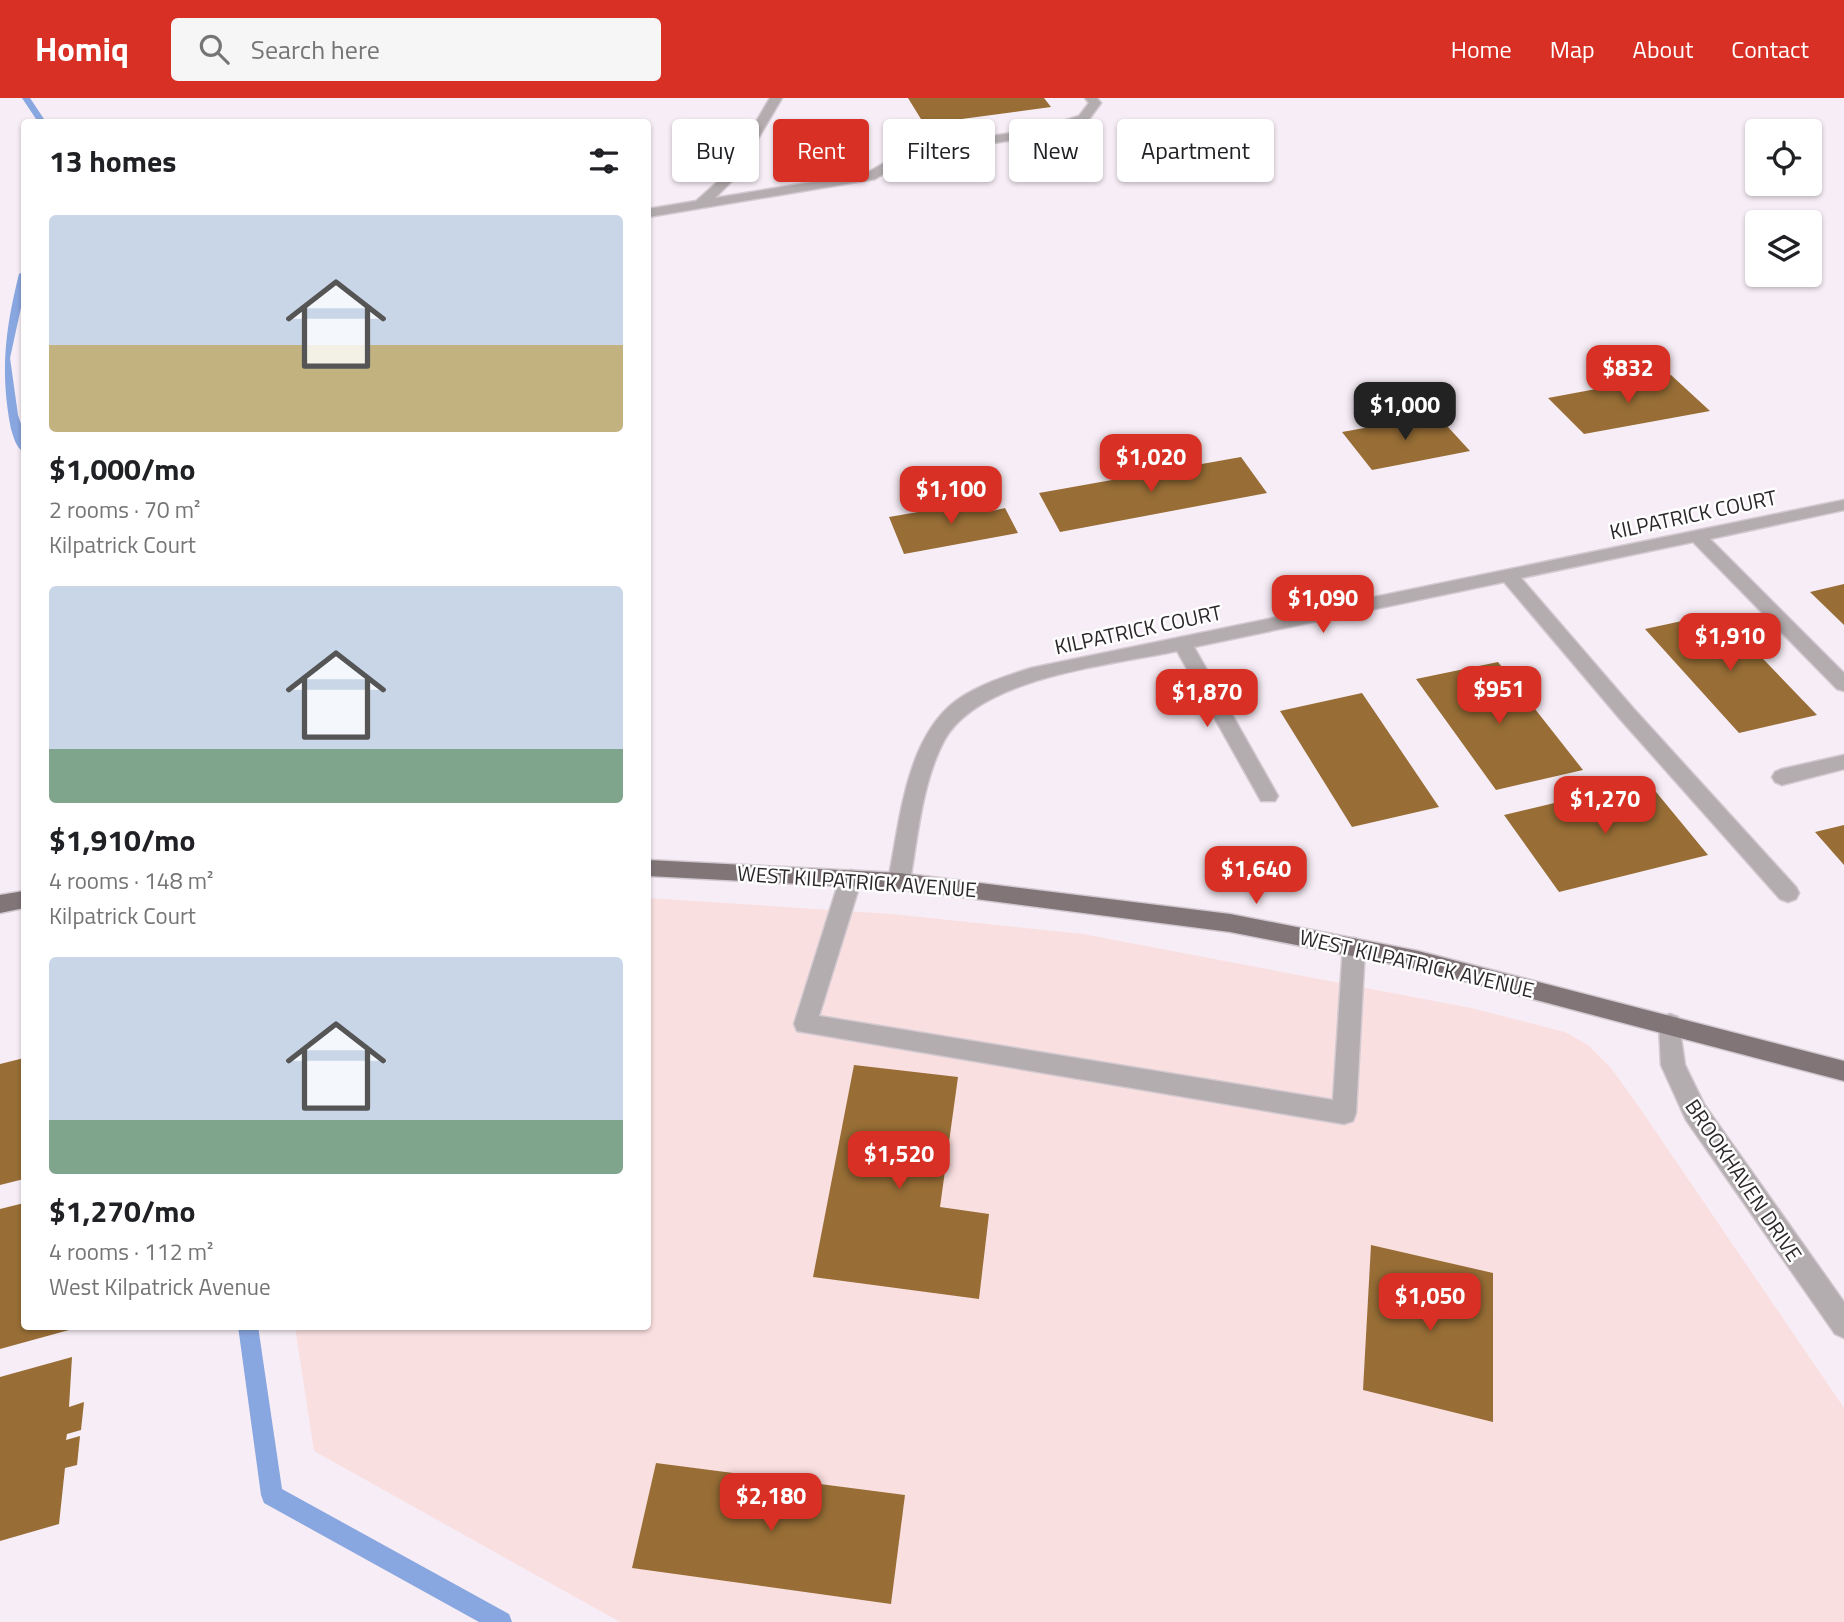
<!DOCTYPE html>
<html lang="en">
<head>
<meta charset="utf-8">
<style>
  body { margin:0; font-family:"Titillium Web",sans-serif; background:#f6f6f6; color:#202124; height:100vh; display:flex; flex-direction:column; font-size:26px; white-space:nowrap }
  * { box-sizing:border-box; margin:0 }
  p { font-size:23px; color:#757577 }
  .icon { flex:none; width:38px; height:38px; fill:none; stroke:currentColor; stroke-width:2; stroke-linecap:round; stroke-linejoin:round }
  .map { position:relative; flex:1; overflow:hidden }
  .side { position:absolute; left:21px; top:21px; width:630px; height:1211px; display:flex; flex-direction:column; background:#fff; border-radius:7px; box-shadow:0 2px 5px #0004 }
  .side>* { flex:none }
  .top-card { position:absolute; left:672px; top:21px; width:665px; height:63px; display:flex; gap:14px }
  .fabs { position:absolute; left:1745px; top:21px; display:grid; gap:14px }
  .fabs a { display:grid; place-items:center; width:77px; height:77px; border-radius:7px; background:#fff; box-shadow:0 2px 5px #0004; font-size:35px }
  .price { position:absolute; translate:-50% -60px; padding:0 16px; border-radius:14px; background:#d93025; color:#fff; font-size:23px; line-height:46px; filter:drop-shadow(0 2px 4px #0008) }
  .price::after { content:''; position:absolute; left:50%; top:42px; width:21px; height:16px; margin-left:-10px; background:inherit; clip-path:polygon(0 0,100% 0,50% 100%) }
  .price.active { background:#222; color:#fff }
  ul { padding:0; list-style:none }
  li { display:grid; align-content:center; gap:14px; height:371px; padding:0 28px }
  li span { display:grid; place-items:center; height:217px; border-radius:7px; color:#555 }
  li>.icon { margin-inline-start:auto }
  span .icon { width:126px; height:126px; fill:#fffc; stroke-width:1 }
  li b { font-size:30px }
  h2 { display:flex; justify-content:space-between; align-items:center; height:84px; padding:0 28px; font-size:30px }
  .tag { padding:0 24px; border-radius:7px; background:#fff; box-shadow:0 2px 5px #0004; font-size:24px; line-height:63px }
  .tag.active { background:#d93025; color:#fff }
  header { display:flex; align-items:center; gap:42px; box-sizing:border-box; height:98px; padding:0 35px; background:#d93025; color:#fff }
  header strong { font-size:33px }
  nav { display:flex; gap:38px; margin-inline-start:auto; font-size:24px }
  .search { width:490px; height:63px; background:#f6f6f6; display:flex; align-items:center; gap:18px; box-sizing:border-box; padding:0 24px; border-radius:7px; color:#757577; font-size:26px }
  .map>svg:first-child { display:block }
  .commercial { fill:#fadfe0 }
  .lines { fill:none; stroke-linecap:round; stroke-linejoin:round }
  .stream { fill:#88a6df; fill-rule:evenodd }
  .building { fill:#986e36 }
  .minor-casing { stroke:#d2c9d1; stroke-width:3 }
  .major-casing { stroke:#d2c9d1; stroke-width:3 }
  .minor { fill:#b4adaf; fill-rule:evenodd }
  .major { fill:#817578; fill-rule:evenodd }
  .labels { text-anchor:middle; dominant-baseline:central; stroke-width:5; stroke-linejoin:round; paint-order:stroke }
  .street-label { font-size:21px; fill:#2b272a; stroke:#fefefe }
</style>
</head>
<body>
<header>
<strong>Homiq</strong>
<div class="search"><svg class="icon" aria-label="search" viewBox="0 0 24 24"><circle cx="10" cy="10" r="6"/><path d="M15 15l6 6"/></svg>Search here</div>
<nav><a>Home</a><a>Map</a><a>About</a><a>Contact</a></nav>
</header>
<div class="map">
<svg width="1844" height="1524" viewBox="0 0 1844 1524">
  <rect width="100%" height="100%" fill="#f7edf6"/>
  <path class="commercial" d="M648 800 892 816 1083 836 1471 910 1565 934 1588 947 1611 970 1637 1006 1844 1310V1524H620L314 1353 295 1229 648 1228Z"/>
  <g class="lines">
    <g class="stream">
      <path d="M22 0H30L46 24H38Z"/>
      <path d="M24 173V196L10 260 18 317 24 335V354C16 350 14 340 11 331 0 274 5 232 19 176Z"/>
      <path d="M238 1228H258L282 1391 509 1516 512 1524H479L264 1405 261 1397Z"/>
    </g>
  </g>
  <g class="building">
    <path d="M908 0H1044L1051 9 924 26Z"/>
    <path d="M1671 277 1710 313 1584 336 1548 300Z"/>
    <path d="M1437 317 1470 353 1372 372 1342 334Z"/>
    <path d="M1241 359 1267 395 1060 434 1039 395Z"/>
    <path d="M987 402 992 413 1005 410 1018 435 904 456 889 419Z"/>
    <path d="M1844 486V527L1810 494Z"/>
    <path d="M1719 515 1817 617 1739 635 1645 531Z"/>
    <path d="M1498 564 1583 672 1496 692 1416 581Z"/>
    <path d="M1362 595 1439 709 1352 729 1280 613Z"/>
    <path d="M1647 683 1708 757 1559 794 1504 717Z"/>
    <path d="M1844 727V767L1815 734Z"/>
    <path d="M24 960V1081L0 1087V966Z"/>
    <path d="M854 967 958 979 940 1109 989 1116 979 1201 813 1179Z"/>
    <path d="M24 1105V1228L80 1229 0 1251V1111Z"/>
    <path d="M1371 1147 1493 1175V1324L1363 1292Z"/>
    <path d="M72 1259 69 1309 84 1304 81 1332 67 1336 66 1342 80 1338 77 1367 65 1370 59 1426 0 1443V1279Z"/>
    <path d="M656 1365 905 1397 891 1506 632 1470Z"/>
  </g>
  <g class="lines">
    <g class="minor-casing">
      <g id="minor">
        <path d="M770 0H782L735 80 715 100 867 75 908 51 1038 31 1079 18 1089 5 1085 0H1097L1101 5 1087 24 1040 38 915 57 875 81 648 119V111L696 103 724 78Z"/>
        <path d="M1844 402V412L1710 441 1844 575V593L1837 591 1693 444 1521 480 1634 611 1796 789 1799 795 1796 801 1788 804 1780 801 1620 621 1504 484 1194 549 1278 698 1275 703H1261L1177 553C1112 567 978 579 944 643 922 685 918 737 910 783L907 789 899 791 891 789 888 783C900 725 905 640 957 602 978 587 1006 578 1031 570Z"/>
        <path d="M1844 657V671L1782 687 1775 684 1772 679 1775 674 1782 671Z"/>
        <path d="M851 772 859 774 862 780 819 918 1333 1002 1343 849 1346 843 1354 840 1362 843 1365 849 1356 1015 1353 1023 1344 1026 797 933 794 926 840 780 843 774Z"/>
        <path d="M1670 916 1678 919 1685 967 1704 1006 1844 1204V1240L1835 1236 1686 1022 1661 967 1659 926 1662 919Z"/>
      </g>
    </g>
    <g class="major-casing">
      <g id="major">
        <path d="M648 762 899 775 1230 816 1418 853 1844 963V983L1418 871 1230 834 899 791 648 778Z"/>
        <path d="M24 793V810L0 815V797Z"/>
      </g>
    </g>
    <use href="#minor" class="minor"/>
    <use href="#major" class="major"/>
  </g>
  <g class="labels">
    <g class="street-label">
      <text transform="translate(1693 416) rotate(-12)">KILPATRICK COURT</text>
      <text transform="translate(1138 531) rotate(-12)">KILPATRICK COURT</text>
      <text transform="translate(857 783) rotate(4)">WEST KILPATRICK AVENUE</text>
      <text transform="translate(1417 865) rotate(13)">WEST KILPATRICK AVENUE</text>
      <text transform="translate(1744 1082) rotate(56)">BROOKHAVEN DRIVE</text>
    </g>
  </g>
</svg>
<div class="fabs">
<a><svg class="icon" aria-label="locate" viewBox="0 0 24 24"><circle cx="12" cy="12" r="6"/><path d="M12 2v4M12 18v4M2 12h4M18 12h4"/></svg></a>
<a><svg class="icon" aria-label="layers" viewBox="0 0 24 24"><path d="M12 4l9 5-9 5-9-5zM3 14l9 5 9-5"/></svg></a>
</div>
<b class="price" style="left:1628px;top:307px">$832</b>
<b class="price active" style="left:1405px;top:344px">$1,000</b>
<b class="price" style="left:1151px;top:396px">$1,020</b>
<b class="price" style="left:951px;top:428px">$1,100</b>
<b class="price" style="left:1323px;top:537px">$1,090</b>
<b class="price" style="left:1730px;top:575px">$1,910</b>
<b class="price" style="left:1499px;top:628px">$951</b>
<b class="price" style="left:1207px;top:631px">$1,870</b>
<b class="price" style="left:1605px;top:738px">$1,270</b>
<b class="price" style="left:1256px;top:808px">$1,640</b>
<b class="price" style="left:899px;top:1093px">$1,520</b>
<b class="price" style="left:1430px;top:1235px">$1,050</b>
<b class="price" style="left:771px;top:1435px">$2,180</b>
<div class="top-card">
<a class="tag">Buy</a>
<a class="tag active">Rent</a>
<a class="tag">Filters</a>
<a class="tag">New</a>
<a class="tag">Apartment</a>
</div>
<section class="side">
<h2>13 homes<svg class="icon" aria-label="filters" viewBox="0 0 24 24"><path d="M4 7h16M4 17h16"/><circle cx="9" cy="7" r="2"/><circle cx="15" cy="17" r="2"/></svg></h2>
<ul>
<li><span style="background:linear-gradient(#c9d6e8 60%,#c2b280 0)"><svg class="icon" aria-label="home" viewBox="0 0 24 24"><path d="M3 11l9-7 9 7M6 9v11h12V9"/></svg></span><div><b>$1,000/mo</b><p>2 rooms · 70 m²</p><p>Kilpatrick Court</p></div></li>
<li><span style="background:linear-gradient(#c9d6e8 75%,#7fa58c 0)"><svg class="icon" aria-label="home" viewBox="0 0 24 24"><path d="M3 11l9-7 9 7M6 9v11h12V9"/></svg></span><div><b>$1,910/mo</b><p>4 rooms · 148 m²</p><p>Kilpatrick Court</p></div></li>
<li><span style="background:linear-gradient(#c9d6e8 75%,#7fa58c 0)"><svg class="icon" aria-label="home" viewBox="0 0 24 24"><path d="M3 11l9-7 9 7M6 9v11h12V9"/></svg></span><div><b>$1,270/mo</b><p>4 rooms · 112 m²</p><p>West Kilpatrick Avenue</p></div></li>
</ul>
</section>
</div>
</body>
</html>
